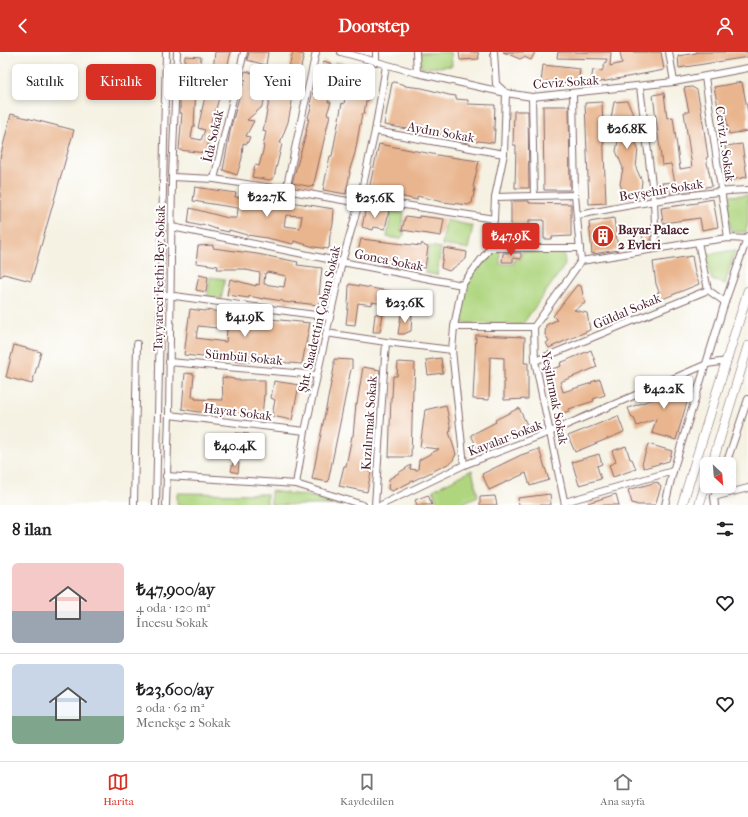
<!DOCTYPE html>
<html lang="tr">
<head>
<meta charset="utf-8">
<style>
  body { margin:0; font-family:"IM FELL French Canon",serif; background:#f6f6f6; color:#202124; height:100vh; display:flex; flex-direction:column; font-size:15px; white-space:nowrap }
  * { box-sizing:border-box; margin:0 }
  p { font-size:13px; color:#757577 }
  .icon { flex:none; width:22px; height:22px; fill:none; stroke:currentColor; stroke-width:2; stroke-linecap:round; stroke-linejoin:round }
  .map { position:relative; height:453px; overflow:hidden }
  .panel { display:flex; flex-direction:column; background:#fff; flex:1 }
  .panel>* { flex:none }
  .banner { position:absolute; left:12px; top:12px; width:400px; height:36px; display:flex; gap:8px }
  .needle { width:26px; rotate:154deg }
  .controls { position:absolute; left:700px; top:405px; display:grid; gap:8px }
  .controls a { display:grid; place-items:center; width:36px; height:36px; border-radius:6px; background:#fff; box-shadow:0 2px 6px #0003; font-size:20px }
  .price { position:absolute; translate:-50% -34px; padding:0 9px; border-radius:4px; background:#fff; color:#222; font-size:13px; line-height:26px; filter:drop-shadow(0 1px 2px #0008) }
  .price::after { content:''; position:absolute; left:50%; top:24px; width:12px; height:9px; margin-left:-6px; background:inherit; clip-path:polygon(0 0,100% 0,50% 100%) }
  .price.current { background:#d93025; color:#fff }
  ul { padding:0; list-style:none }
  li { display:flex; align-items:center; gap:12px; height:100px; padding:0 12px }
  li+li { border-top:1px solid #e0e0e0 }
  li span { display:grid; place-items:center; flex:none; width:112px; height:80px; border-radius:6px; color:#555 }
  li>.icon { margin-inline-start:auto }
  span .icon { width:48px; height:48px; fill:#fffc; stroke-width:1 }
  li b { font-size:17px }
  h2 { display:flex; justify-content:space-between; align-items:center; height:48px; padding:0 12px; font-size:17px }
  .tag { padding:0 14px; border-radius:6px; background:#fff; box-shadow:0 2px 6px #0003; font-size:14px; line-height:36px }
  .tag.current { background:#d93025; color:#fff }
  header { display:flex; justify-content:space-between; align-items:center; height:52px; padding:0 12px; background:#d93025; color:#fff; font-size:18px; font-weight:700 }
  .dock { display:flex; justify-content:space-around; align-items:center; height:56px; border-top:1px solid #e0e0e0; background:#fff; font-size:11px; color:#757577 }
  .dock a { display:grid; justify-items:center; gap:2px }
  .dock .current { color:#d93025 }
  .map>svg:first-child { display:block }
  .green { fill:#afd57f; stroke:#7c7a55 }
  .building { fill:#e9b58e; fill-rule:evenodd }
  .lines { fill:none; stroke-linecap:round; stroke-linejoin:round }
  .minor-casing { stroke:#86696b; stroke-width:8 }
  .secondary-casing { stroke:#86696b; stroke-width:10 }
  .minor { stroke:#fff; stroke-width:6 }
  .secondary { stroke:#fff; stroke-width:9 }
  .labels { text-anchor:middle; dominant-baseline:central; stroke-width:4; stroke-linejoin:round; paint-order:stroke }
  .street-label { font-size:13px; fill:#4a1f2b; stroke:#fff }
  .poi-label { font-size:13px; font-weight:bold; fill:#4a1f2b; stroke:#fff; text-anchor:start }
</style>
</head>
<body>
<header><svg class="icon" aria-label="back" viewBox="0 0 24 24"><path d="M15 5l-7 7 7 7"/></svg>Doorstep<svg class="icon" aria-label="person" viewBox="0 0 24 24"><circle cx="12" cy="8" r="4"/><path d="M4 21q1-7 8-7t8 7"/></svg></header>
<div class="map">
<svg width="748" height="453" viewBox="0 0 748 453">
  <rect width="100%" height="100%" fill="#fff"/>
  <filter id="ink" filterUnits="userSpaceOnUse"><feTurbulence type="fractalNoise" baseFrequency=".025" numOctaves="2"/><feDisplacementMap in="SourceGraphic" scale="8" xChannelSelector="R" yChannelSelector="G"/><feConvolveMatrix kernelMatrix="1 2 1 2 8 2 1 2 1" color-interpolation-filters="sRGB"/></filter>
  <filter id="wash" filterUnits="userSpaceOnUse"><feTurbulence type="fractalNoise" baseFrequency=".012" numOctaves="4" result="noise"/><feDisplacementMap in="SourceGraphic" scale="16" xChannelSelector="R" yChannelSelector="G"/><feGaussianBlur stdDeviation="0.9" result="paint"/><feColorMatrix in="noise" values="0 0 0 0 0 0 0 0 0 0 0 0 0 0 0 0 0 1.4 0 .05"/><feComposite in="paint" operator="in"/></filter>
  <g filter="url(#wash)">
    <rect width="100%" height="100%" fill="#f5f2e3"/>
    <g class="green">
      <path d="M451 0 452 14 421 16 420 1Z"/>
      <path d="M335 10 349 13 343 30 329 26Z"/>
      <path d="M748 143V170L746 180H731L726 144Z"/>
      <path d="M391 159 404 161 401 179 404 180V183L400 187 387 185Z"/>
      <path d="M446 168 473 174 468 197 442 193Z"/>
      <path d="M429 194 441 196 437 223 425 221Z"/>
      <path d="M735 198 725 232 712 228 705 203Z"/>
      <path d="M493 199H500V212H514V207H521L522 199H564L565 213 522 273 459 271 464 240 472 223Z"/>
      <path d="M210 225 225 227 221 247 207 245Z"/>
      <path d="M472 418 478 444 459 453H438L433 438Z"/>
      <path d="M271 439 309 444 342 453H271Z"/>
      <path d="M177 441 267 442V453H177Z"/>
    </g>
    <g id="blocks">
      <g class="building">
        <path d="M215 0H231L227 16 213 17Z"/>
        <path d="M249 0H268L266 13 247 8Z"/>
        <path d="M293 0 304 3 297 31 294 40 288 70 280 91 282 92 274 125 270 128 252 125 255 113 259 114 264 95 263 94 266 80 263 79 271 39 273 40 276 27 291 30 293 20 288 19Z"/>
        <path d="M459 0H478L479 7 460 8Z"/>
        <path d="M503 0H535L531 8 524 5 520 7Z"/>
        <path d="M558 0H611L610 14 622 11 620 0H661L664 18 601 30 591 29 593 18 602 19 607 7 557 6Z"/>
        <path d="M696 0H748V5L679 16 678 4 696 1Z"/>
        <path d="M185 4 201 5 200 16 197 17 198 18 194 35 196 36 194 75 193 74 191 86 201 88 205 78 198 76 210 22 224 26 214 65H212L209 88 206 101 179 98 182 61H180V35H181L184 20Z"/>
        <path d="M324 9 332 12 324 33 334 35 328 50H331L327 62 330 63 313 135 292 131 307 78H306L309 66 308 65 312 53H310L311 47Z"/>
        <path d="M543 13 580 17 578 33 547 29V32L541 31Z"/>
        <path d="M351 16 363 20V19L369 20 372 27 368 41 369 42 368 49H366L364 62H362L355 101 349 120H350L346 142 323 138 330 104H332L342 51 344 52 347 32Z"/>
        <path d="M245 19 262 23 258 37 269 39 261 56 247 68 254 69 246 84 250 85 247 92 243 91 242 106 237 123 223 118 231 75 240 42H239V40L246 28 243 27Z"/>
        <path d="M394 30 405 33V34L422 36 449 43 456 44V47L468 48V52L495 53 494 77H495L494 91 478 89 477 90 468 89V91L453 88 454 85 384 73 392 31Z"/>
        <path d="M742 30 748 61V79L729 82 725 59 719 60 714 35Z"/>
        <path d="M692 35 697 38 701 58 708 105 706 106 712 134 663 142 662 131 675 130 671 112 662 113 653 43 664 41 667 66 673 65 680 117 692 115 684 60H689L684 36Z"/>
        <path d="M627 49 634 63 631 81 638 96 636 116 642 129 640 145 625 146 620 132 623 116 616 99 619 84 611 66 614 50Z"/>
        <path d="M602 50 606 151 589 152 585 51Z"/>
        <path d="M543 54H569L570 138H544Z"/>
        <path d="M514 59H528L529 136H515L516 93H513Z"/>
        <path d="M11 62 74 78 31 229 4 222 0 225V106Z"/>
        <path d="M379 92 443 104 479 109 473 135 475 136 472 151 468 153 443 150 417 144V148L369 137Z"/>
        <path d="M742 92 747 125 730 128 725 94Z"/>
        <path d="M195 135 236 141 235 145 278 148 334 157 333 172 330 183 329 197 314 195 294 189 293 192 267 186 247 183 229 178V180L219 178 202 172 201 174 188 171 190 156 228 166H237L238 156 193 149ZM286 163 302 164 300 176 284 174Z"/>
        <path d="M713 147 718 175 702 178 700 166 663 171 661 156 697 151V150Z"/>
        <path d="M511 149H529V151L571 152V184L552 185V187H544V168H529V185H511Z"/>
        <path d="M366 155 389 159 385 177 374 175 373 178 362 175Z"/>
        <path d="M406 164 419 166V164L444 167 441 184 402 178 405 166Z"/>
        <path d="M614 166 618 198 592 202 589 170Z"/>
        <path d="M651 180V190L644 192 642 182Z"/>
        <path d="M361 187 421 194 422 191 425 194 428 195 425 216 409 213 408 217 381 213 382 209 357 205Z"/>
        <path d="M213 193V196L257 202 298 210 297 213 322 216 318 253 292 250V251L283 250V249L263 246V247L249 244V246L227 243 230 227 256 234V232L259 233 260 221 246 218V217H217L218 214 196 211 198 194ZM267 220 286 224 284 235 264 232 265 221H267Z"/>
        <path d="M444 196 467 200 466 207 449 219 441 216Z"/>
        <path d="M503 201H521V207L513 206V210H502Z"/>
        <path d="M692 204 695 221 699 232 660 248 657 241 659 240 656 232 653 210Z"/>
        <path d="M199 223 208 225 206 240 196 238Z"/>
        <path d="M349 232 415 244 413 257 372 250V253L358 251 355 273 346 272 348 255Z"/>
        <path d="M577 233 581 234 585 251 574 258 587 261 590 278 549 296 546 291 549 289 545 282 546 273 557 268 553 264Z"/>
        <path d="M190 257 205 259 206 258 270 266V267L310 271 302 312 250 308V310L184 303ZM198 274 227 277 226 290 196 286Z"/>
        <path d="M375 262H383L380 280H373Z"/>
        <path d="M401 263H412L411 279 404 282H398Z"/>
        <path d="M476 283 525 285 524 311H528V347L504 348V306L490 305 489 348 473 347Z"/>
        <path d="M14 293 41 300 32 332 6 325Z"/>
        <path d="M591 298 597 315 560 330 563 340 592 331 591 330 600 327 605 343 593 347 594 349 569 357V359L560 362 546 319 561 314 560 311Z"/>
        <path d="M441 306 443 321 428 323 426 308Z"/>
        <path d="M334 307 352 308V317H351L328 430 312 427 334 316Z"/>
        <path d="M398 310 415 311 414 337H413L411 405H389L391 345H392L393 324H397Z"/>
        <path d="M363 315 380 318 375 351 372 387H374L368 419 371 420 367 440 339 434 344 414H346L352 384H353L356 352H357Z"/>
        <path d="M185 321 194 322 192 345H195V347L223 348 222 325 234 327V328H265V343H264L262 364 233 362V363L205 359V360H198L182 357Z"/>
        <path d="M687 327 691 336 676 388 652 381 656 367 637 374 634 366H632L628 356 659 345 657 341Z"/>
        <path d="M274 329 299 333 292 368 272 364 275 348 271 346Z"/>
        <path d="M446 353 451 379 449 380 456 402 452 410 392 439 388 437 389 427 411 413 410 417 418 418 419 408 439 397 420 395 425 358Z"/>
        <path d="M519 356 528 375 479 399 471 383 496 370 495 368Z"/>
        <path d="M618 364 624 380 575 400 568 384Z"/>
        <path d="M236 381 249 382 247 401 236 400Z"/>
        <path d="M648 392 672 399 669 409 644 416 642 412Z"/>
        <path d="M626 394 630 407H632L636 417 613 425 609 413 616 410 612 399Z"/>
        <path d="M539 397 549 428 530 434 526 421 489 438 482 422 521 403Z"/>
        <path d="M599 402 602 412 597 414 601 427 579 433 572 410Z"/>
        <path d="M233 410 239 411 238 421 231 419Z"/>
        <path d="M657 430 661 435 655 453H638L632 451 628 438Z"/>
        <path d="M550 442 551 453H519L518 446Z"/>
        <path d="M616 442 619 453H588V451Z"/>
        <path d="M428 443 432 453H417L415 448Z"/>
        <path d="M495 444 497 453H480V445Z"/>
      </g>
    </g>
  </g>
  <g filter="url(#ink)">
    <use href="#blocks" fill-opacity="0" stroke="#86696b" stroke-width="1"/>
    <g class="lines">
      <g class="minor-casing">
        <g id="minor">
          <path d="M341 0 417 21 506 41 532 45 674 30 748 16"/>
          <path d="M376 0V10"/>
          <path d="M416 0 417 21"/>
          <path d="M669 0 674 30"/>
          <path d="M705 25 728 186"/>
          <path d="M640 35 654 149 656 197"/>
          <path d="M532 45 534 144"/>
          <path d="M375 79 504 102"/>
          <path d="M172 125 214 127 286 138 359 151"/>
          <path d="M214 127 244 0"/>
          <path d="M286 138 316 0"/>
          <path d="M495 145 575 143"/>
          <path d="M360 146 494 167"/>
          <path d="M578 163C634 153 691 140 748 138"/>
          <path d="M172 175 342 210 462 233"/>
          <path d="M698 190 708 238"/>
          <path d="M490 196H580"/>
          <path d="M581 209 698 190 728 186 748 187"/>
          <path d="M160 242 330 265"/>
          <path d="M454 275H534"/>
          <path d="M326 281 386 290 452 298"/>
          <path d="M535 309 708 238 725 250"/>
          <path d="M169 310 317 323"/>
          <path d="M169 363 305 379"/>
          <path d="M726 412 748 347"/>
          <path d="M464 413 452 298 454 275 462 233 490 196 494 167 495 145 504 102 506 41 496 32 494 0"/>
          <path d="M166 424 296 432 363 453"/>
          <path d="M296 432 305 379 342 210 359 151 375 79 386 14"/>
          <path d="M714 445 748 436"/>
          <path d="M565 450 673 419"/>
          <path d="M134 453 137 292"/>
          <path d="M156 453 166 0"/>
          <path d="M166 453 169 363 172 125 177 0"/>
          <path d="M375 453 386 290"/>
          <path d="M381 453 464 413 550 380 707 312 727 309"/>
          <path d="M565 453 535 309 534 275 581 209 575 143 573 42"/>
          <path d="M665 453 673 419 725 250 748 184"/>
          <path d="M715 453 714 445 718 434"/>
        </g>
      </g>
      <g class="secondary-casing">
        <g id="secondary">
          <path d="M712 412 748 294"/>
          <path d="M682 453 748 239"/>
          <path d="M699 453 707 428"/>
        </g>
      </g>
      <use href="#minor" class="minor"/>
      <use href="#secondary" class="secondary"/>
    </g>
  </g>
  <defs>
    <g id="building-disc" transform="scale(1.15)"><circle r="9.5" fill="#c8321e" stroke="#fff"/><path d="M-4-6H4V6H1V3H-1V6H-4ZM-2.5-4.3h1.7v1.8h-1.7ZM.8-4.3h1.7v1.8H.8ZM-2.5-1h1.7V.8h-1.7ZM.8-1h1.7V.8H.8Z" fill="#fff"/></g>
  </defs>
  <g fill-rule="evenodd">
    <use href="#building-disc" x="603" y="184"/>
  </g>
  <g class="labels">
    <g class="street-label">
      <text transform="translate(566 30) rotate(-4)">Ceviz Sokak</text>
      <text transform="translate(441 80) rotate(10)">Aydın Sokak</text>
      <text transform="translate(213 84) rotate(-77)">İda Sokak</text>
      <text transform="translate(725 92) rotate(82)">Ceviz 1. Sokak</text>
      <text transform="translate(661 138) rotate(-9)">Beyşehir Sokak</text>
      <text transform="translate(389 208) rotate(11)">Gonca Sokak</text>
      <text transform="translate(159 226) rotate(-89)">Tayyareci Fethi Bey Sokak</text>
      <text transform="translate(627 259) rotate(-23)">Güldal Sokak</text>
      <text transform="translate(319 267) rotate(-77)">Şht. Saadettin Çoban Sokak</text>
      <text transform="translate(244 305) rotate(5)">Sümbül Sokak</text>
      <text transform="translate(555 346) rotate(79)">Yeşilırmak Sokak</text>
      <text transform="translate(238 360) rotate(7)">Hayat Sokak</text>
      <text transform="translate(369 371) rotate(-86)">Kızılırmak Sokak</text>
      <text transform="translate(505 386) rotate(-21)">Kayalar Sokak</text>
    </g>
    <g class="poi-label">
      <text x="618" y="177">Bayar Palace<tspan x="618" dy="15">2 Evleri</tspan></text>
    </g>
  </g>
</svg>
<div class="controls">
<a><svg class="needle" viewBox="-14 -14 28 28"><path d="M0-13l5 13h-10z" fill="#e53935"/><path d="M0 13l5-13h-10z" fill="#757577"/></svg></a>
</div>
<b class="price" style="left:627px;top:98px">₺26.8K</b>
<b class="price" style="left:267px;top:166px">₺22.7K</b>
<b class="price" style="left:375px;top:167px">₺25.6K</b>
<b class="price current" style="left:511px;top:205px">₺47.9K</b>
<b class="price" style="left:405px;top:272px">₺23.6K</b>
<b class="price" style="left:245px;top:286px">₺41.9K</b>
<b class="price" style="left:664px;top:358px">₺42.2K</b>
<b class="price" style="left:235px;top:415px">₺40.4K</b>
<div class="banner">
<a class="tag">Satılık</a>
<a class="tag current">Kiralık</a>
<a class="tag">Filtreler</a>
<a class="tag">Yeni</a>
<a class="tag">Daire</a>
</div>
</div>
<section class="panel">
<h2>8 ilan<svg class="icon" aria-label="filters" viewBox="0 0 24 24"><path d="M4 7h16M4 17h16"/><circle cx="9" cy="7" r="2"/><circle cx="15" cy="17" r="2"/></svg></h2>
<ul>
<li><span style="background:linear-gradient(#f6c9c9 60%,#9aa5b1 0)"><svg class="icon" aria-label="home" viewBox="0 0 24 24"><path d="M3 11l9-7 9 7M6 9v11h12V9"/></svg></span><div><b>₺47,900/ay</b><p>4 oda · 120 m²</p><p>İncesu Sokak</p></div><svg class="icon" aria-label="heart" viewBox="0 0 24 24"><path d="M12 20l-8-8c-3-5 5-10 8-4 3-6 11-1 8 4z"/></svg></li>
<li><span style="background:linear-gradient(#c9d6e8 65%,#7fa58c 0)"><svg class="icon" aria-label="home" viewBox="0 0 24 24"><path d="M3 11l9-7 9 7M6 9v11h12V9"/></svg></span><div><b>₺23,600/ay</b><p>2 oda · 62 m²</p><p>Menekşe 2 Sokak</p></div><svg class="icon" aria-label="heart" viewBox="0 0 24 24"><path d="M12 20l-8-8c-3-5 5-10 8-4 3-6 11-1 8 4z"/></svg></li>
</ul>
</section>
<nav class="dock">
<a class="current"><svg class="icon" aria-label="map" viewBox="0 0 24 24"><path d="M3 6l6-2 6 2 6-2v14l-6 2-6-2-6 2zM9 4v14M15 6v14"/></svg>Harita</a>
<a><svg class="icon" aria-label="saved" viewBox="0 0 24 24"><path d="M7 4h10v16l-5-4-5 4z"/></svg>Kaydedilen</a>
<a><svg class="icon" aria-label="home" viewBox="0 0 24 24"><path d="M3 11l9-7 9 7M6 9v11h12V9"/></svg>Ana sayfa</a>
</nav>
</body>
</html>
